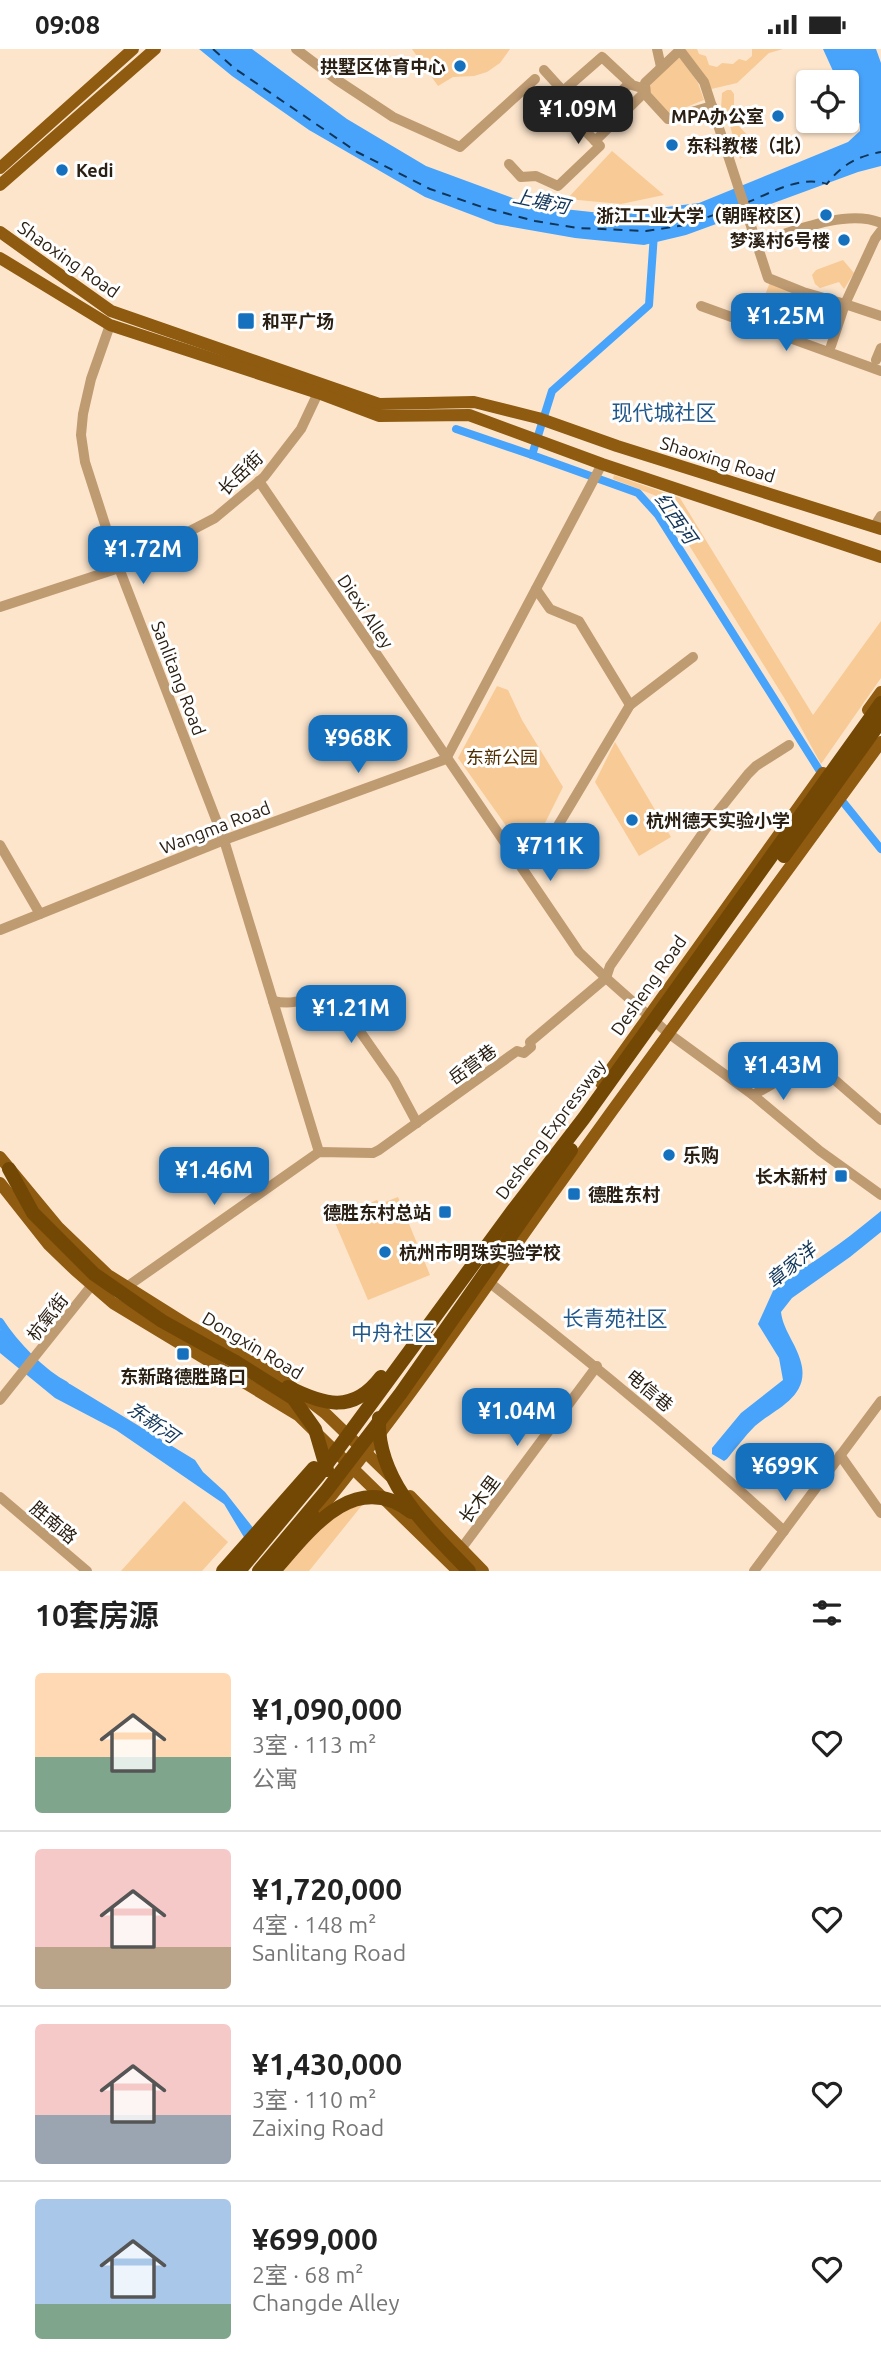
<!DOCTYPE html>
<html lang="zh">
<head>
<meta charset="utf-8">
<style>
  body { margin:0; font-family:Ubuntu,"Noto Sans SC",sans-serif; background:#f2f2f2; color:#222; height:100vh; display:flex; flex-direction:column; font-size:26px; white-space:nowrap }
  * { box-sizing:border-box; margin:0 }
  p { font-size:23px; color:#767676 }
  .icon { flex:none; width:38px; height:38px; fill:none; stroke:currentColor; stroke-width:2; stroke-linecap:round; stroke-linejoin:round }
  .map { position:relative; height:1522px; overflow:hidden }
  .details { display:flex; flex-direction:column; background:#fff; flex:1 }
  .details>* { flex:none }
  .tools { position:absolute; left:796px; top:21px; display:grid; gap:14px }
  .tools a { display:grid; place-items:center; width:63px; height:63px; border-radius:7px; background:#fff; box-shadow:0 2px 5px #0004; font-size:35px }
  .price { position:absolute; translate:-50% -60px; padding:0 16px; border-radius:14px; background:#1571be; color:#fff; font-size:23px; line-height:46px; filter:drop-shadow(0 2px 4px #0008) }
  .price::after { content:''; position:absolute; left:50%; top:42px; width:21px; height:16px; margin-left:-10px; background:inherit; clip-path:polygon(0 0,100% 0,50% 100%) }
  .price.current { background:#222; color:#fff }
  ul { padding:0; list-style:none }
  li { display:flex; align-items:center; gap:21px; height:175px; padding:0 35px }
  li+li { border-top:2px solid #e0e0e0 }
  li span { display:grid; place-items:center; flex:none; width:196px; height:140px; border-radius:7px; color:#555 }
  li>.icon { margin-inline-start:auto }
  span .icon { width:84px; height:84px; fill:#fffc; stroke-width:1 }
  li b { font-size:30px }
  h2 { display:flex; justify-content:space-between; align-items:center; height:84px; padding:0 35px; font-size:30px }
  .status { display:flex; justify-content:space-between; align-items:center; height:49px; padding:0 35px; background:#fff; direction:ltr }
  .status svg { height:19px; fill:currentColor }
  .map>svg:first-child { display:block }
  .green { fill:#f8ca95 }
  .water { fill:#48a4fb }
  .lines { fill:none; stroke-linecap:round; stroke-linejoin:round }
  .canal { stroke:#48a4fb; stroke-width:8 }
  .ferry { stroke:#113558; stroke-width:2; stroke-dasharray:9 7; stroke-linecap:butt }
  .minor { stroke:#bf9b72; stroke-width:10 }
  .major { stroke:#8e5b10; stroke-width:12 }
  .highway { stroke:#734805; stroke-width:14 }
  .poi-dot { fill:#1571be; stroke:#fff; stroke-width:2.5 }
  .labels { text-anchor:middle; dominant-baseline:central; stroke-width:6; stroke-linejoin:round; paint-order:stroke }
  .poi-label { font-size:18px; font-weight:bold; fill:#2b2014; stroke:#fff; text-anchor:start }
  .street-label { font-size:18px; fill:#2b2014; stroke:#fff }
  .park-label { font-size:18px; fill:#503000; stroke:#fff }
  .water-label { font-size:19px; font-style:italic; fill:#113558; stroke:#fff }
  .quarter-label { font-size:21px; fill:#225789; stroke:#fff }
</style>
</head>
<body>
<div class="status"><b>09:08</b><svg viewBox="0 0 49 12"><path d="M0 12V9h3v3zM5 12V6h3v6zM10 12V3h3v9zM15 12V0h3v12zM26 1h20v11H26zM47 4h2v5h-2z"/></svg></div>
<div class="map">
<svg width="881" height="1522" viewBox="0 0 881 1522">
  <rect width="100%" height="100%" fill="#fde5cc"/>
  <g class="green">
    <path d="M412 0H510L500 14 487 23 474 27 453 28 438 37Z"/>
    <path d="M679 0H697L699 5 706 7 709 16 717 18 722 14 733 15 739 10 746 12 752 7V0H783L769 4 737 34 707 41Z"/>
    <path d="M680 7 698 34 704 51 669 65 649 44 651 34Z"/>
    <path d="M727 41H731L734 45V60L727 64 759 99 740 110 726 64 721 60 722 44Z"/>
    <path d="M612 102 664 146 621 155 567 150Z"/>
    <path d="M843 211 854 224 844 240 839 233 820 239 815 235 812 226 816 221Z"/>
    <path d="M770 233 805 246 792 281 757 267Z"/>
    <path d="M614 426 680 449 813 666 881 572V629L821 715 788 655 659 448 613 430Z"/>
    <path d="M497 637 508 641 522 671 563 738 544 776 519 795 458 709Z"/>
    <path d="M615 693 671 788 639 807 595 733Z"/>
    <path d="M398 1148 430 1226 368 1251 333 1169 377 1151 380 1155Z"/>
    <path d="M184 1452 228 1493 202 1522H121Z"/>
    <path d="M363 1455 309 1522H283C307 1495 327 1466 363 1455Z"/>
  </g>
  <g class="water">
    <path d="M199 0H252L347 70 426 117 526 154 564 160 610 165 699 154 848 93 860 82V75L847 53V33H838L823 0H876L881 14V117L858 123 686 186 644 196 575 189 496 175 425 148 309 81 232 27Z"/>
    <path d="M881 1162V1183L850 1208 792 1249 781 1263C783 1282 799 1298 802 1318 807 1349 775 1360 755 1377 745 1387 736 1399 727 1410L724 1412 712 1405V1399L741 1364 783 1331 779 1309 758 1275 777 1233C815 1215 848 1189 881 1162Z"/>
    <path d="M0 1280C23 1304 37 1325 70 1335L195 1411 203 1423 225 1443 254 1480 245 1490 224 1455 116 1381 55 1349 0 1304Z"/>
  </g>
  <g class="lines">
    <g class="canal">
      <path d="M654 185 649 256 552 342 532 406 638 444 658 466 823 727"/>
      <path d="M456 380 532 406"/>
      <path d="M839 748 881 800"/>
      <path d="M0 1273C14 1295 42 1324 65 1336"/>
    </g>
    <g class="ferry">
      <path d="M213 0 234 19 357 103 430 140 482 158 535 172 578 179 646 182 686 176 741 156"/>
      <path d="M746 154C771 144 800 126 827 135 841 116 858 107 881 103"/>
    </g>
    <g class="minor">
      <path d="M296 0 337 31 393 68 460 98 535 30"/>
      <path d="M657 0 661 18"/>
      <path d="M679 0 704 33 768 229 803 243 845 255 875 190 881 182"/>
      <path d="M680 1 645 34 646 46 668 70 712 57"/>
      <path d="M544 21 563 42 602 8 632 36 645 40"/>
      <path d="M544 73 557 61 559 55"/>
      <path d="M582 79 630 34"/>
      <path d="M595 92 645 43"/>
      <path d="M509 115 521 128 536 127 558 137 600 97 559 55V38"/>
      <path d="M757 194C791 183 847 159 881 174"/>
      <path d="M701 257 881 322"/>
      <path d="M110 276 91 330 83 365 81 386 85 413 119 519 224 791 319 1103"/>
      <path d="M831 297 845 255 881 267"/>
      <path d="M876 311 881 299"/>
      <path d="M259 432 579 903 606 929 668 984 753 1046 820 1102 881 1146"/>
      <path d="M874 478 881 467"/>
      <path d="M536 540 550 560 579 572 630 656"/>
      <path d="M0 558 119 519 215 469 264 428 301 380 318 344"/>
      <path d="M0 796 40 865"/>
      <path d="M514 809 553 785 630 656 693 608"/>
      <path d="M0 881 224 791 446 710 602 415"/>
      <path d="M273 952C300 958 308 946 331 941L394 1031 417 1074"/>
      <path d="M753 1046 813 1012 881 1071"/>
      <path d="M490 1234C591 1313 690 1394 784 1482"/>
      <path d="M125 1239 319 1103 373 1104 379 1101 517 1002 524 1004 531 998 530 993 606 929 610 917 716 765 748 725 756 717 789 696"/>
      <path d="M0 1351 92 1236"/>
      <path d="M840 1406 881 1464"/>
      <path d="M0 1448 87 1522"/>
      <path d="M461 1500 597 1317"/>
      <path d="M754 1522 881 1352"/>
    </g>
    <g class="major">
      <path d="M0 119 133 0"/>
      <path d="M0 136 155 0"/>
      <path d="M0 183 111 262 379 355 474 353 538 369 617 397 881 480"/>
      <path d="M0 209 110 276 318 344 379 367 469 366 602 415 881 508"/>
      <path d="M868 661 881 643"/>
      <path d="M601 1034 823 724"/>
      <path d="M0 1108 58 1178 108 1226 191 1278 276 1326 325 1364 390 1427"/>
      <path d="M0 1134 49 1196 75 1221 113 1254 298 1366 458 1522"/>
      <path d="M410 1447 483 1522"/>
      <path d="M309 1474C394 1372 468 1263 545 1155 656 1000 769 846 881 693"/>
    </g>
    <g class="highway">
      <path d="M784 807 881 672"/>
      <path d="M9 1120 33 1164 94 1225 162 1272 234 1312 293 1349 315 1380 327 1421"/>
      <path d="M288 1338C324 1356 353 1365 381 1328"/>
      <path d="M379 1369C376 1432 429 1480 469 1522"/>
      <path d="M296 1496 313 1467"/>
      <path d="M223 1522 314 1419"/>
      <path d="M239 1522 318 1427 514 1160 584 1069 881 654"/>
      <path d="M259 1522 327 1441 401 1344 571 1101"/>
      <path d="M274 1522C308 1483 354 1419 411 1463"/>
    </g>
  </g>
  <g class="poi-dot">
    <circle cx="460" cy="17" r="7"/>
    <circle cx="778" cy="67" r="7"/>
    <circle cx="672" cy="96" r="7"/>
    <circle cx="62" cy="121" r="7"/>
    <circle cx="826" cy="166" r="7"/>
    <circle cx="844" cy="191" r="7"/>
    <rect x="237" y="263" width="18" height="18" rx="3.5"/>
    <circle cx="632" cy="771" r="7"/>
    <circle cx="669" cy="1106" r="7"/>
    <rect x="834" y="1120" width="14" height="14" rx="3.5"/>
    <rect x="567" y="1138" width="14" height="14" rx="3.5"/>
    <rect x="438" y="1156" width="14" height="14" rx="3.5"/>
    <circle cx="385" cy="1203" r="7"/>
    <rect x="176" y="1298" width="14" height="14" rx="3.5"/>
  </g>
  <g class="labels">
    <g class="poi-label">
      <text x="446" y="17" text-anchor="end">拱墅区体育中心</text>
      <text x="764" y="67" text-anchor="end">MPA办公室</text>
      <text x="686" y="96">东科教楼（北）</text>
      <text x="76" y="121">Kedi</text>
      <text x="812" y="166" text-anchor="end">浙江工业大学（朝晖校区）</text>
      <text x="830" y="191" text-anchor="end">梦溪村6号楼</text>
      <text x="262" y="272">和平广场</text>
      <text x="646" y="771">杭州德天实验小学</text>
      <text x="683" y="1106">乐购</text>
      <text x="827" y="1127" text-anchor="end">长木新村</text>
      <text x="588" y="1145">德胜东村</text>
      <text x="431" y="1163" text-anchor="end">德胜东村总站</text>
      <text x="399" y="1203">杭州市明珠实验学校</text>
      <text x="183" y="1327" text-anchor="middle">东新路德胜路口</text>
    </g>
    <g class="street-label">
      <text transform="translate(69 210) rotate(35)">Shaoxing Road</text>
      <text transform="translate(718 410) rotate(17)">Shaoxing Road</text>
      <text transform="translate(240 424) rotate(-44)">长岳街</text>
      <text transform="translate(366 562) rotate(56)">Diexi Alley</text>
      <text transform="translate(179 629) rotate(69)">Sanlitang Road</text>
      <text transform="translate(215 778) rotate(-21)">Wangma Road</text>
      <text transform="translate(648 936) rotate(-55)">Desheng Road</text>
      <text transform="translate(472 1015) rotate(-36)">岳营巷</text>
      <text transform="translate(550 1080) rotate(-53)">Desheng Expressway</text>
      <text transform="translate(47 1268) rotate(-52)">杭氧街</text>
      <text transform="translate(253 1296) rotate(31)">Dongxin Road</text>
      <text transform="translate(650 1341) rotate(40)">电信巷</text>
      <text transform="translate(479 1450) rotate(-53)">长木里</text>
      <text transform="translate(54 1473) rotate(40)">胜南路</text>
    </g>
    <g class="park-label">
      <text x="502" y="708">东新公园</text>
    </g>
    <g class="water-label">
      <text transform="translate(541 152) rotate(12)">上塘河</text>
      <text transform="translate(676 469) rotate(55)">红西河</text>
      <text transform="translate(791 1216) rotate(-39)">章家洋</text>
      <text transform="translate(153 1373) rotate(35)">东新河</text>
    </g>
    <g class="quarter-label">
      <text x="664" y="363">现代城社区</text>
      <text x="615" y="1269">长青苑社区</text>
      <text x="393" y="1283">中舟社区</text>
    </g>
  </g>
</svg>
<div class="tools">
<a><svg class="icon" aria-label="locate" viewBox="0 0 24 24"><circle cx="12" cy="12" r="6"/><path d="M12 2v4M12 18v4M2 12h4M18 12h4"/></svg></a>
</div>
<b class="price current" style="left:578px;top:97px">¥1.09M</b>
<b class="price" style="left:786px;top:304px">¥1.25M</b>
<b class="price" style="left:143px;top:537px">¥1.72M</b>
<b class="price" style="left:358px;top:726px">¥968K</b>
<b class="price" style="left:550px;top:834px">¥711K</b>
<b class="price" style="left:351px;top:996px">¥1.21M</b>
<b class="price" style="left:783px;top:1053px">¥1.43M</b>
<b class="price" style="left:214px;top:1158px">¥1.46M</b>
<b class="price" style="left:517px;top:1399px">¥1.04M</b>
<b class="price" style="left:785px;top:1454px">¥699K</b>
</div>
<section class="details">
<h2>10套房源<svg class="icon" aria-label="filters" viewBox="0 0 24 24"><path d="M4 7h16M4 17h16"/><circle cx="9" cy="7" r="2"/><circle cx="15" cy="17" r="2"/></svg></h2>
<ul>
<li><span style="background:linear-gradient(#ffd9b3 60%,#7fa58c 0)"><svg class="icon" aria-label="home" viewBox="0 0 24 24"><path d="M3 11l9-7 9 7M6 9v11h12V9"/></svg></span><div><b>¥1,090,000</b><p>3室 · 113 m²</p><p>公寓</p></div><svg class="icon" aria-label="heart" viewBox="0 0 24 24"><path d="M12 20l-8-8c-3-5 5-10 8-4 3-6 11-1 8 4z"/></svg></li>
<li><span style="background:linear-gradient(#f6c9c9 70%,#b9a48a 0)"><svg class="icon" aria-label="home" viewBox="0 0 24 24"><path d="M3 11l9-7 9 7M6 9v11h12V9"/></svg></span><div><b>¥1,720,000</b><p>4室 · 148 m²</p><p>Sanlitang Road</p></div><svg class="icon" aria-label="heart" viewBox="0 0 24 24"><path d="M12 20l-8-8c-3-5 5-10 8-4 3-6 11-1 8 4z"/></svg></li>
<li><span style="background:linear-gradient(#f6c9c9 65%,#9aa5b1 0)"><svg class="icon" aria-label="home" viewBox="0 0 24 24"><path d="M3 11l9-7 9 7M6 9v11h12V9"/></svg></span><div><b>¥1,430,000</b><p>3室 · 110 m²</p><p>Zaixing Road</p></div><svg class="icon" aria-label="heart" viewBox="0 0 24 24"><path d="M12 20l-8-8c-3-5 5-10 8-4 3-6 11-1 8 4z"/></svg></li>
<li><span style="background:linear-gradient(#a9c7e8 75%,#7fa58c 0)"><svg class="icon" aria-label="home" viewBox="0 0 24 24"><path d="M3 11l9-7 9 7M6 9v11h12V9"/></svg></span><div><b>¥699,000</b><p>2室 · 68 m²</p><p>Changde Alley</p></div><svg class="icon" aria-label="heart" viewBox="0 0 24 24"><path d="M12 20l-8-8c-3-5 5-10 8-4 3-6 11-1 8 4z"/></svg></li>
</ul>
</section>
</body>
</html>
